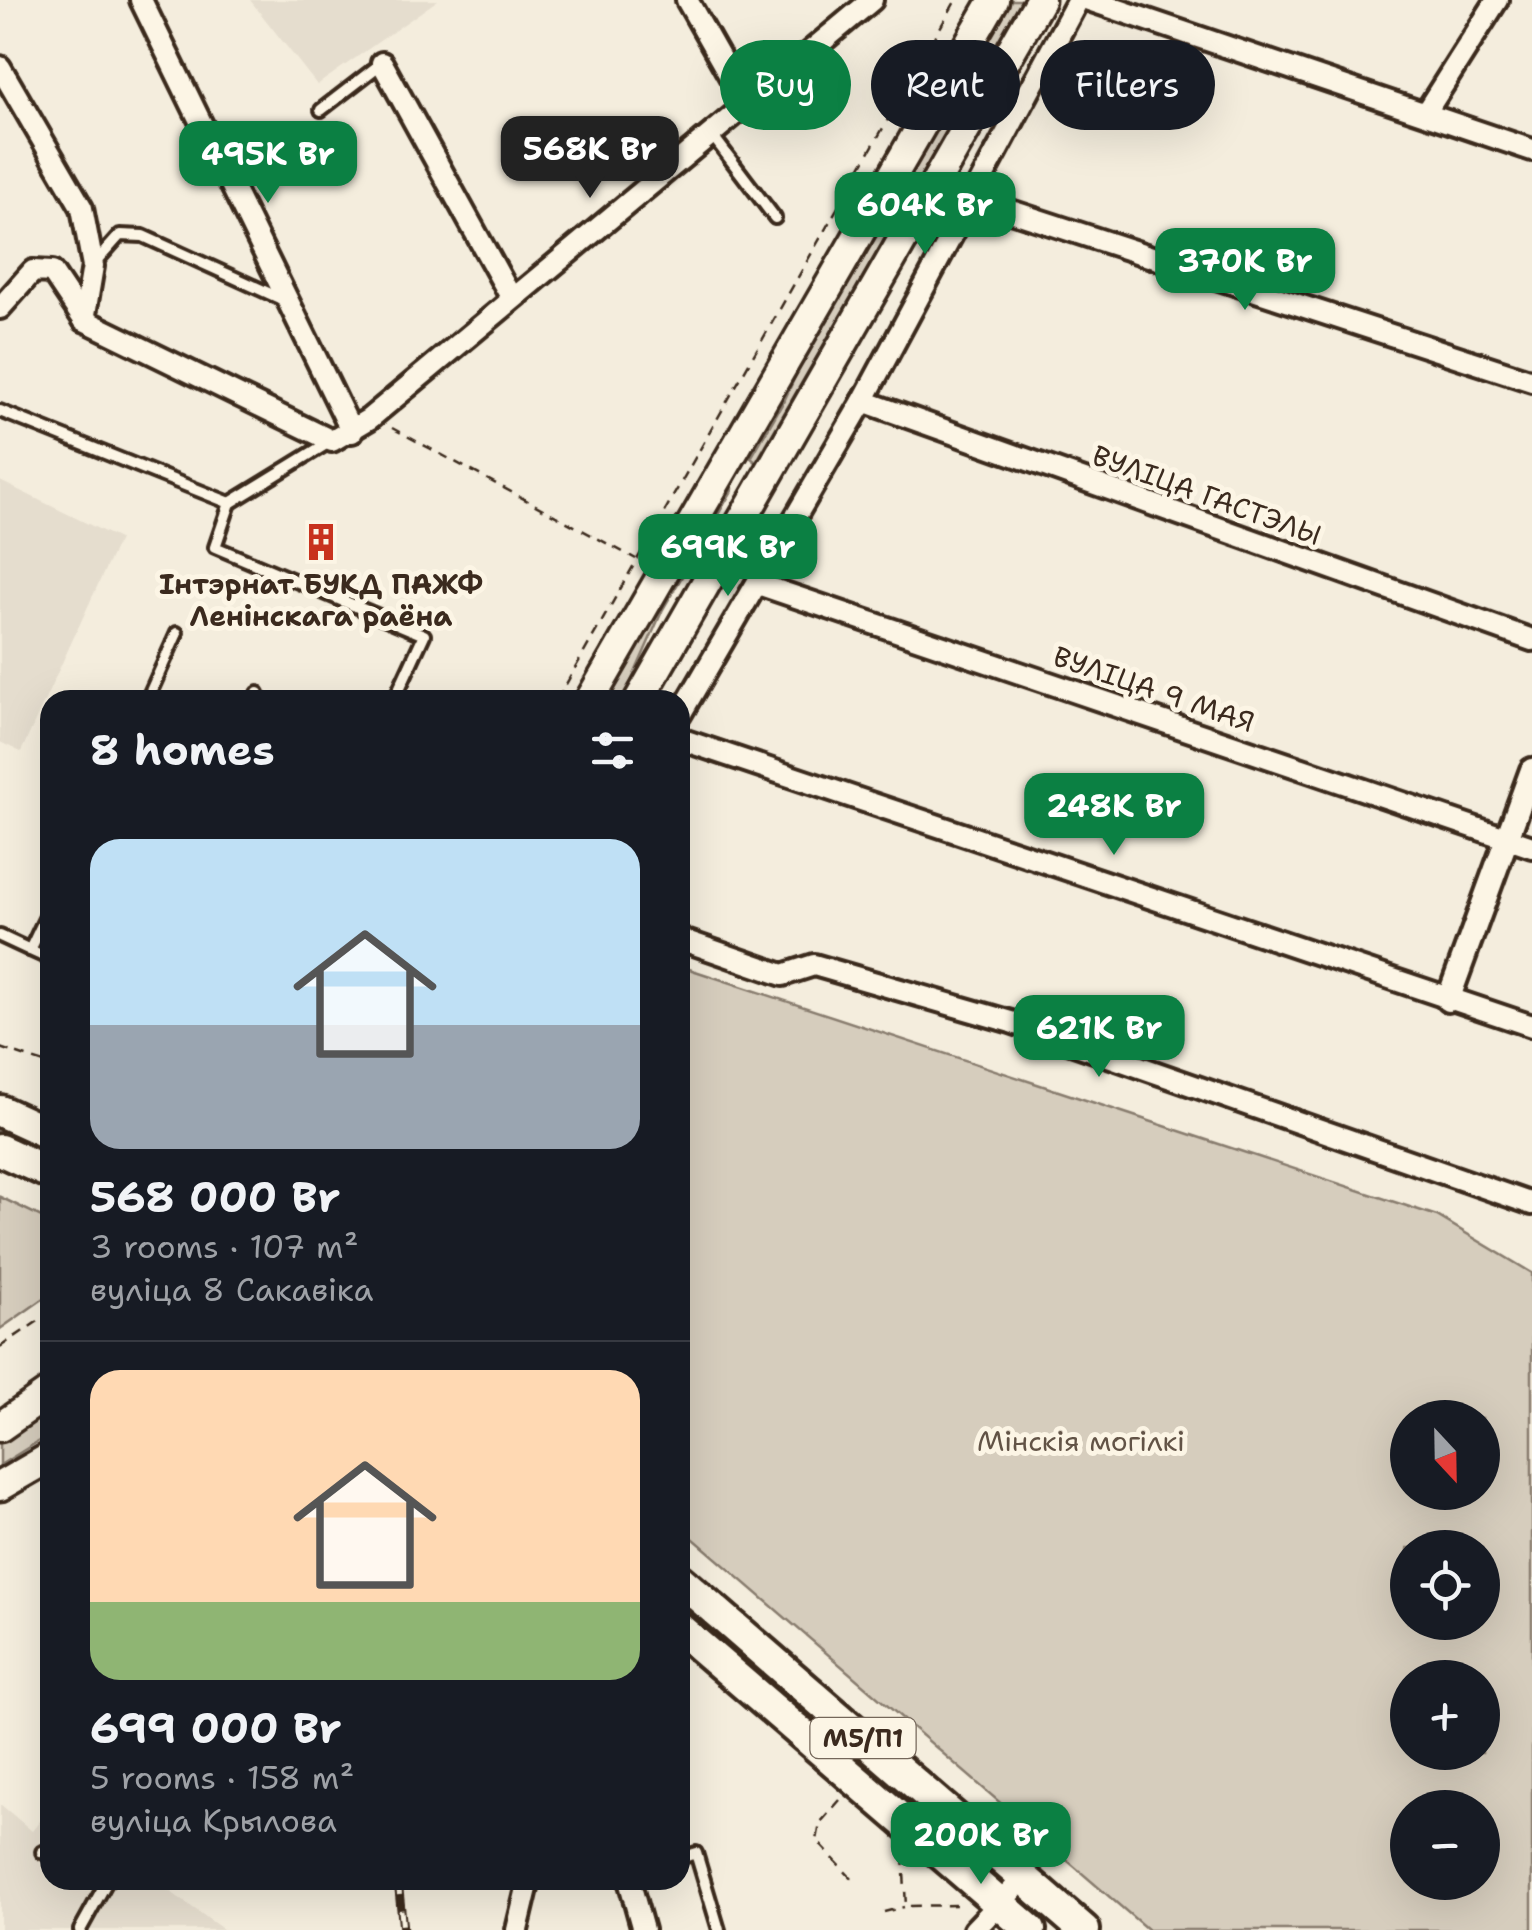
<!DOCTYPE html>
<html lang="en">
<head>
<meta charset="utf-8">
<style>
  body { margin:0; font-family:"Shantell Sans",sans-serif; background:#242831; color:#f1f3f6; height:100vh; display:flex; flex-direction:column; font-size:38px; white-space:nowrap }
  * { box-sizing:border-box; margin:0 }
  p { font-size:32px; color:#9ea1a6 }
  .icon { flex:none; width:55px; height:55px; fill:none; stroke:currentColor; stroke-width:2; stroke-linecap:round; stroke-linejoin:round }
  .map { position:relative; flex:1; overflow:hidden }
  .sheet { position:absolute; left:40px; top:690px; width:650px; height:1200px; display:flex; flex-direction:column; background:#171b24; border-radius:30px; box-shadow:0 10px 40px #0002 }
  .sheet>* { flex:none }
  .top-card { position:absolute; left:720px; top:40px; width:660px; height:90px; display:flex; gap:20px }
  .needle { width:65px; rotate:158deg }
  .tools { position:absolute; left:1390px; top:1400px; display:grid; gap:20px }
  .tools a { display:grid; place-items:center; width:110px; height:110px; border-radius:50%; background:#171b24; box-shadow:0 10px 40px #0002; font-size:50px }
  .price { position:absolute; translate:-50% -85px; padding:0 22px; border-radius:20px; background:#0b8043; color:#fff; font-size:32px; line-height:65px; filter:drop-shadow(0 2px 5px #0008) }
  .price::after { content:''; position:absolute; left:50%; top:60px; width:30px; height:22px; margin-left:-15px; background:inherit; clip-path:polygon(0 0,100% 0,50% 100%) }
  .price.selected { background:#222; color:#fff }
  ul { padding:0; list-style:none }
  li { display:grid; align-content:center; gap:20px; height:530px; padding:0 50px }
  li+li { border-top:2px solid #363941 }
  li span { display:grid; place-items:center; height:310px; border-radius:30px; color:#555 }
  li>.icon { margin-inline-start:auto }
  span .icon { width:180px; height:180px; fill:#fffc; stroke-width:1 }
  li b { font-size:42px }
  h2 { display:flex; justify-content:space-between; align-items:center; height:120px; padding:0 50px; font-size:42px }
  .tag { padding:0 35px; border-radius:45px; background:#171b24; box-shadow:0 10px 40px #0002; font-size:35px; line-height:90px }
  .tag.selected { background:#0b8043; color:#fff }
  .map>svg:first-child { display:block }
  .built { fill:#e5ddce }
  .green { fill:#d6cdbd; stroke:#887c6e; stroke-width:2.5; fill-rule:evenodd }
  .lines { fill:none; stroke-linecap:round; stroke-linejoin:round }
  .service-casing { stroke:#3b2a1e; stroke-width:18 }
  .minor-casing { stroke:#3b2a1e; stroke-width:28 }
  .tertiary-casing { stroke:#3b2a1e; stroke-width:30 }
  .secondary-casing { stroke:#3b2a1e; stroke-width:35 }
  .primary-casing { stroke:#3b2a1e; stroke-width:38 }
  .path { stroke:#3b2a1e; stroke-width:2.5; stroke-dasharray:10 8; stroke-linecap:butt }
  .service { stroke:#fcf5e5; stroke-width:10 }
  .minor { stroke:#fcf5e5; stroke-width:20 }
  .tertiary { stroke:#fcf5e5; stroke-width:22 }
  .secondary { stroke:#fcf5e5; stroke-width:28 }
  .primary { stroke:#fcf5e5; stroke-width:30 }
  .rail-casing { stroke:#3b2a1e; stroke-width:9 }
  .rail { stroke:#fcf5e5; stroke-width:5; stroke-dasharray:15; stroke-linecap:butt }
  .labels { text-anchor:middle; dominant-baseline:central; stroke-width:10; stroke-linejoin:round; paint-order:stroke }
  .shield { fill:#fcf5e5; stroke:#75675a; stroke-width:2.5 }
  .shield-label { font-size:25px; font-weight:bold; fill:#3b2a1e }
  .street-label { font-size:28px; fill:#3b2a1e; stroke:#fcf5e5 }
  .poi-label { font-size:28px; font-weight:bold; fill:#3b2a1e; stroke:#fcf5e5 }
  .park-label { font-size:28px; fill:#625346; stroke:#fcf5e5 }
</style>
</head>
<body>
<div class="map">
<svg width="1532" height="1930" viewBox="0 0 1532 1930">
  <rect width="100%" height="100%" fill="#f4eddd"/>
  <filter id="ink" filterUnits="userSpaceOnUse"><feTurbulence type="fractalNoise" baseFrequency=".01" numOctaves="2"/><feDisplacementMap in="SourceGraphic" scale="20" xChannelSelector="R" yChannelSelector="G"/><feConvolveMatrix kernelMatrix="1 2 1 2 8 2 1 2 1" color-interpolation-filters="sRGB"/></filter>
  <g filter="url(#ink)">
    <g class="built">
      <path d="M250 0H438L317 85Z"/>
      <path d="M0 481 119 539 21 752 0 742Z"/>
      <path d="M0 1804 32 1831 40 1821 50 1826V1880H154L224 1930H0Z"/>
    </g>
    <g class="green">
      <path d="M1005 0H1022L756 462 751 458 785 399 814 335Z"/>
      <path d="M729 485 733 489 663 609 623 700H605Z"/>
      <path d="M680 966 1437 1216 1532 1273V1930H1148L680 1527ZM1408 1418H1482V1492H1408ZM1408 1548H1482V1622H1408ZM1408 1678H1482V1752H1408ZM1408 1808H1482V1882H1408Z"/>
      <path d="M0 1197 50 1221V1294L0 1329Z"/>
      <path d="M50 1410V1434L0 1465V1441Z"/>
    </g>
    <g class="lines">
      <g class="service-casing">
        <g id="service">
          <path d="M321 110 382 63"/>
          <path d="M712 135 775 218"/>
          <path d="M95 263 120 235 143 236 286 301"/>
          <path d="M0 411 230 503 215 547 424 635 394 700"/>
          <path d="M230 503 331 441"/>
          <path d="M147 700 177 633"/>
          <path d="M255 700 258 693"/>
          <path d="M0 936 30 950 50 908"/>
          <path d="M30 950 50 959"/>
          <path d="M42 1852 50 1856"/>
          <path d="M680 1858 696 1853 719 1930"/>
          <path d="M80 1930 106 1883 100 1880"/>
        </g>
      </g>
      <g class="minor-casing">
        <g id="minor">
          <path d="M141 0 352 432"/>
          <path d="M687 0 747 106"/>
          <path d="M1089 0 1532 150"/>
          <path d="M382 63 511 297"/>
          <path d="M0 67 82 208 93 266 84 320"/>
          <path d="M1426 112 1497 0"/>
          <path d="M974 199 1532 381"/>
          <path d="M0 308 33 271 52 272 84 320 332 441 369 419 872 0"/>
          <path d="M863 401 1532 640"/>
          <path d="M758 584 1532 847"/>
          <path d="M680 715 863 401 1078 0"/>
          <path d="M680 739 1532 1026"/>
          <path d="M680 939 783 975 814 965 1011 1022 1532 1204"/>
          <path d="M629 1880 643 1930"/>
          <path d="M517 1930 529 1880"/>
          <path d="M974 1930 1024 1878"/>
        </g>
      </g>
      <g class="tertiary-casing">
        <path id="tertiary" d="M1448 1000 1532 770"/>
      </g>
      <g class="secondary-casing">
        <g id="secondary">
          <path d="M590 700 994 0"/>
          <path d="M639 700 1040 0"/>
          <path d="M0 1427 50 1392"/>
          <path d="M0 1486 50 1457"/>
        </g>
      </g>
      <g class="primary-casing">
        <g id="primary">
          <path d="M0 1111 50 1134"/>
          <path d="M0 1150 50 1173"/>
          <path d="M680 1580 1084 1930"/>
          <path d="M680 1629 1030 1930"/>
        </g>
      </g>
      <g class="path">
        <path d="M392 428 636 559"/>
        <path d="M557 700 956 0"/>
        <path d="M0 1048 50 1065"/>
        <path d="M0 1347 50 1313"/>
        <path d="M840 1800 820 1823 817 1841 854 1881"/>
        <path d="M903 1856 906 1906 958 1905"/>
        <path d="M884 1912 904 1907"/>
      </g>
      <use href="#service" class="service"/>
      <use href="#minor" class="minor"/>
      <use href="#tertiary" class="tertiary"/>
      <use href="#secondary" class="secondary"/>
      <use href="#primary" class="primary"/>
      <g class="rail-casing">
        <path id="rail" d="M398 1880 403 1930"/>
      </g>
      <use href="#rail" class="rail"/>
    </g>
  </g>
  <defs>
    <g id="building-bare" transform="scale(3)"><path d="M-4-6H4V6H1V3H-1V6H-4ZM-2.5-4.3h1.7v1.8h-1.7ZM.8-4.3h1.7v1.8H.8ZM-2.5-1h1.7V.8h-1.7ZM.8-1h1.7V.8H.8Z" fill="#c8321e" stroke="#fcf5e5" stroke-width="2.5" paint-order="stroke"/></g>
  </defs>
  <g fill-rule="evenodd">
    <use href="#building-bare" x="321" y="542"/>
  </g>
  <g class="labels">
    <rect class="shield" x="810.5" y="1718" width="105" height="40" rx="8"/>
    <g class="shield-label">
      <text x="863" y="1738">М5/П1</text>
    </g>
    <g class="street-label">
      <text transform="translate(1207 495) rotate(20)">ВУЛІЦА ГАСТЭЛЫ</text>
      <text transform="translate(1154 689) rotate(19)">ВУЛІЦА 9 МАЯ</text>
    </g>
    <g class="poi-label">
      <text x="321" y="584">Інтэрнат БУКД ПАЖФ<tspan x="321" dy="32">Ленінскага раёна</tspan></text>
    </g>
    <g class="park-label">
      <text x="1081" y="1441">Мінскія могілкі</text>
    </g>
  </g>
</svg>
<div class="tools">
<a><svg class="needle" viewBox="-14 -14 28 28"><path d="M0-13l5 13h-10z" fill="#e53935"/><path d="M0 13l5-13h-10z" fill="#9ea1a6"/></svg></a>
<a><svg class="icon" aria-label="locate" viewBox="0 0 24 24"><circle cx="12" cy="12" r="6"/><path d="M12 2v4M12 18v4M2 12h4M18 12h4"/></svg></a>
<a>+</a>
<a>−</a>
</div>
<b class="price selected" style="left:590px;top:201px">568K Br</b>
<b class="price" style="left:268px;top:206px">495K Br</b>
<b class="price" style="left:925px;top:257px">604K Br</b>
<b class="price" style="left:1245px;top:313px">370K Br</b>
<b class="price" style="left:728px;top:599px">699K Br</b>
<b class="price" style="left:1114px;top:858px">248K Br</b>
<b class="price" style="left:1099px;top:1080px">621K Br</b>
<b class="price" style="left:981px;top:1887px">200K Br</b>
<div class="top-card">
<a class="tag selected">Buy</a>
<a class="tag">Rent</a>
<a class="tag">Filters</a>
</div>
<section class="sheet">
<h2>8 homes<svg class="icon" aria-label="filters" viewBox="0 0 24 24"><path d="M4 7h16M4 17h16"/><circle cx="9" cy="7" r="2"/><circle cx="15" cy="17" r="2"/></svg></h2>
<ul>
<li><span style="background:linear-gradient(#bfe0f5 60%,#9aa5b1 0)"><svg class="icon" aria-label="home" viewBox="0 0 24 24"><path d="M3 11l9-7 9 7M6 9v11h12V9"/></svg></span><div><b>568 000 Br</b><p>3 rooms · 107 m²</p><p>вуліца 8 Сакавіка</p></div></li>
<li><span style="background:linear-gradient(#ffd9b3 75%,#8fb573 0)"><svg class="icon" aria-label="home" viewBox="0 0 24 24"><path d="M3 11l9-7 9 7M6 9v11h12V9"/></svg></span><div><b>699 000 Br</b><p>5 rooms · 158 m²</p><p>вуліца Крылова</p></div></li>
</ul>
</section>
</div>
</body>
</html>
